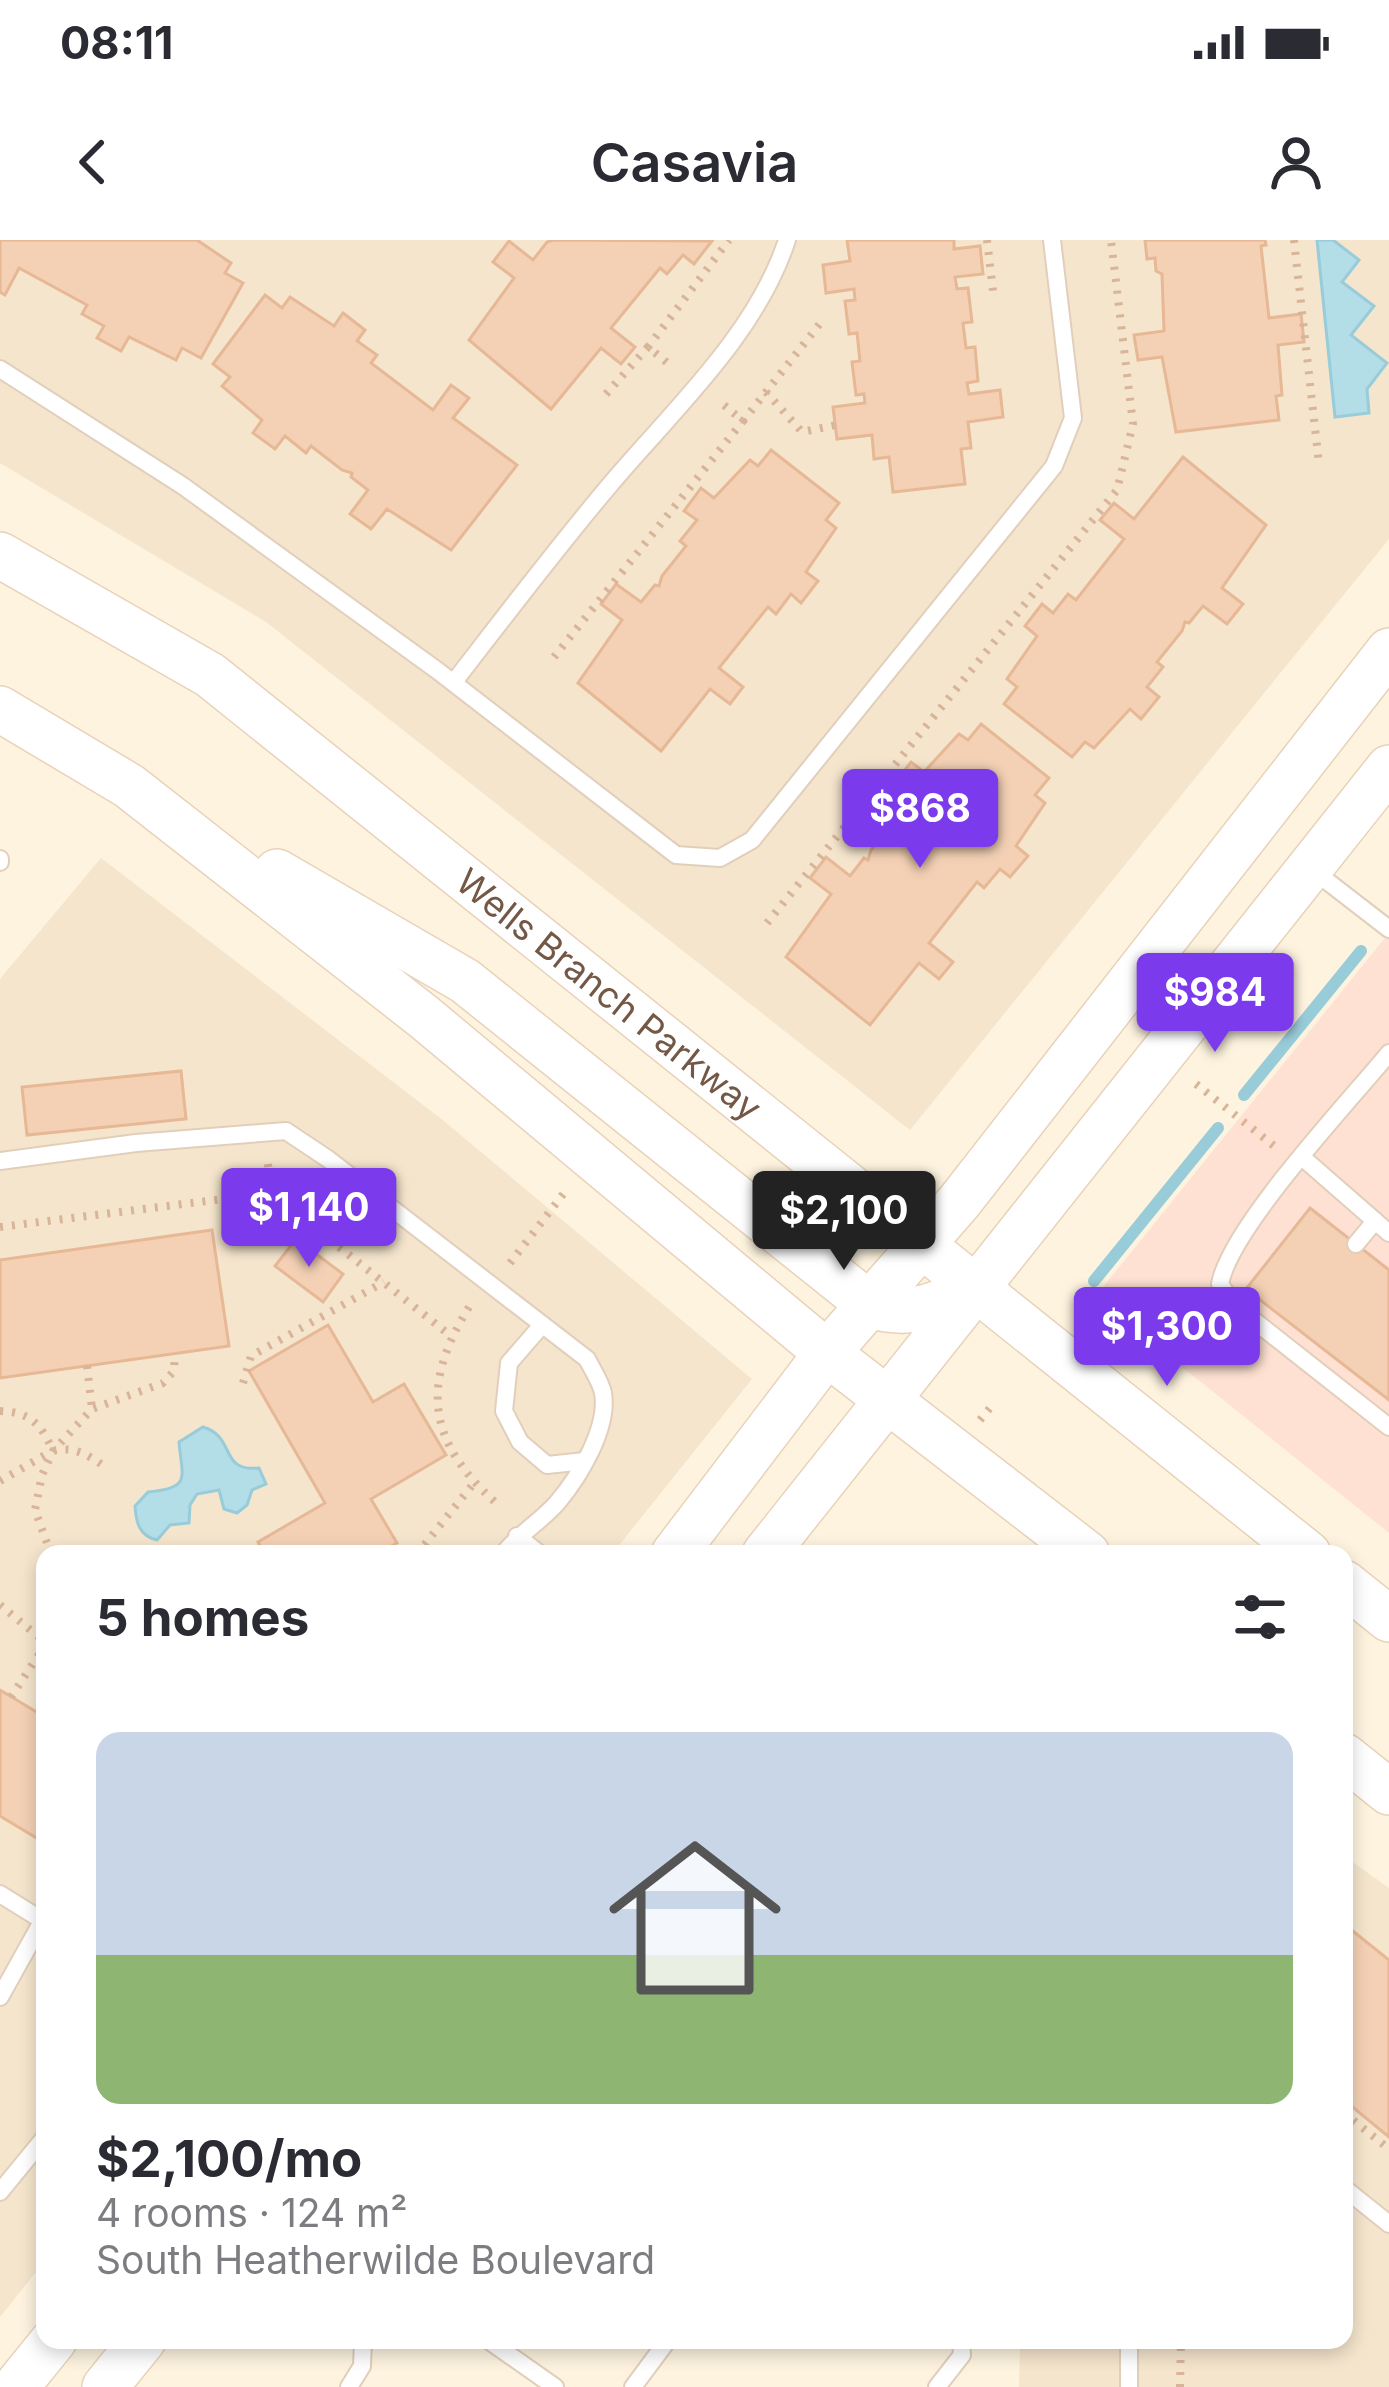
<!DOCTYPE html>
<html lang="en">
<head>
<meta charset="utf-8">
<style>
  body { margin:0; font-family:Inter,sans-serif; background:#f7f7f7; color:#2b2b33; height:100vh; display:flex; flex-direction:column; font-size:45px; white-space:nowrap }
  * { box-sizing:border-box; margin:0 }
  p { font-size:39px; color:#7c7c81 }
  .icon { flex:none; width:66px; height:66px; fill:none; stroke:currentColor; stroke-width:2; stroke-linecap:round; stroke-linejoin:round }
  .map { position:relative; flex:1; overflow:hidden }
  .panel { position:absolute; left:36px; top:1305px; width:1317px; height:804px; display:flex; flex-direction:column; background:#fff; border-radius:24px; box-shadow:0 6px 18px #0003 }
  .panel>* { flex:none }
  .price { position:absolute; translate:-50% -102px; padding:0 27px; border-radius:12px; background:#7c3aed; color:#fff; font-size:39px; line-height:78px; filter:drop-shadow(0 3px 6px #0008) }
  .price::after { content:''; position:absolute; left:50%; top:72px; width:36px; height:27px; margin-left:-18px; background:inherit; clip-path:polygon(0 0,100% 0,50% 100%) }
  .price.selected { background:#222; color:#fff }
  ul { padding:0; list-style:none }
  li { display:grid; align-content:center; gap:24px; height:636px; padding:0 60px }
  li span { display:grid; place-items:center; height:372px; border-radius:24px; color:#555 }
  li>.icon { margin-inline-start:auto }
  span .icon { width:216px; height:216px; fill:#fffc; stroke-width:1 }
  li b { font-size:51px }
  h2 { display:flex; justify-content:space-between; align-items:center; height:144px; padding:0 60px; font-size:51px }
  .status { display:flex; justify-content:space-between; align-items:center; height:84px; padding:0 60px; background:#fff; direction:ltr }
  .status svg { height:33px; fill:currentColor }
  header { display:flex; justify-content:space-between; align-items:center; height:156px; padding:0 60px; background:#fff; font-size:54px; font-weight:600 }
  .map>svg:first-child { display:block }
  .residential { fill:#f5e5cd }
  .commercial { fill:#fee1d2 }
  .water { fill:#b3dde7; stroke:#99ccd9; stroke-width:3 }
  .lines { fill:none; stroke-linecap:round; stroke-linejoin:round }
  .stream { stroke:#99ccd9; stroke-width:12 }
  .building { fill:#f4d1b5; stroke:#e7b895; stroke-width:3 }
  .service-casing { stroke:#e1cfbb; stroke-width:20 }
  .secondary-casing { stroke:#e9d2ba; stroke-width:48 }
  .path { stroke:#d8b499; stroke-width:8; stroke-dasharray:3 9; stroke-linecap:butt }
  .service { stroke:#fff; stroke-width:16 }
  .secondary { stroke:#fff; stroke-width:45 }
  .labels { text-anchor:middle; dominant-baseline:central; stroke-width:9; stroke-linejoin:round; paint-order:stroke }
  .street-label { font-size:36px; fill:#745846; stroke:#fff6e6 }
</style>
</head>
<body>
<div class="status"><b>08:11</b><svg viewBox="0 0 49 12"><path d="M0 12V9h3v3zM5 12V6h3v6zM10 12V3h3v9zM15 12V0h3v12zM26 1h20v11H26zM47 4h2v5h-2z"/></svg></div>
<header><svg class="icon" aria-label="back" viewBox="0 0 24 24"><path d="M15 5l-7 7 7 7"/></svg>Casavia<svg class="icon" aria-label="person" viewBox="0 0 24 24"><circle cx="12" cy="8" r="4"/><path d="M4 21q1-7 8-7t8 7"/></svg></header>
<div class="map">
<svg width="1389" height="2147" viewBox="0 0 1389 2147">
  <rect width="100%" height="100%" fill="#fdf3df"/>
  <g class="residential">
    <path d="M0 0H1389V299L910 890 266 382 0 223Z"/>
    <path d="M101 618 444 881 752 1139 612 1314H45V2021L0 2077V739Z"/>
    <path d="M1344 1616 1389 1648V2147H1019L1020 2100H1344Z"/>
  </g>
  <path class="commercial" d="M1389 693V1293L1095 1057Z"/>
  <g class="water">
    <path d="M1317 0H1333L1359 20 1342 42 1374 66 1351 95 1387 123 1367 149 1369 173 1335 177Z"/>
    <path d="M203 1187C237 1197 218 1232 259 1228L266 1244 252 1250 247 1265 237 1273 224 1269 219 1250 197 1254 190 1265 189 1283 170 1285 157 1300C139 1296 136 1282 135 1266L148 1252C192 1248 182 1238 179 1202Z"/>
  </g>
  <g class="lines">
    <g class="stream">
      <path d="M1244 855 1361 711"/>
      <path d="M1094 1041 1218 888"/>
    </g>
  </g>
  <g class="building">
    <path d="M0 0H197L231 23 225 33 243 43 201 118 182 108 176 120 129 97 121 111 97 98 104 86 82 74 87 65 19 28 5 55 0 52Z"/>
    <path d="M554 0 712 1 694 24 683 15 667 34 660 28 611 88 635 107 621 124 601 108 551 169 469 100 514 38 493 22 509 1 533 20 547 2Z"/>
    <path d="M847 0H954V9L980 6 983 34 955 37 957 49 968 48 972 82 963 83 966 108 975 107 978 141 967 143 969 154 1000 150 1003 177 968 182 971 208 961 209 965 244 893 252 889 217 874 219 872 195 837 199 833 167 865 163 864 154 856 155 852 122 860 121 857 93 849 94 845 61 855 60 854 49 826 53 823 25 850 21Z"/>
    <path d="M1145 0H1265L1266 5 1261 6 1269 78 1301 74 1304 102 1278 105 1282 155 1276 156 1279 180 1176 192 1162 117 1138 120 1134 95 1164 91 1162 34 1156 31 1155 18 1147 19Z"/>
    <path d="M265 55 282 68 290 57 334 86 343 73 365 90 357 101 377 115 371 123 433 170 451 145 469 158 453 178 517 225 451 310 387 269 371 289 350 274 368 250 351 237 352 233 342 230 311 206 306 213 285 196 275 209 253 193 262 180 222 146 230 137 213 124Z"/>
    <path d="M771 210 839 263 826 280 836 288 806 332 818 341 801 363 791 354 776 374 768 367 719 428 743 447 730 464 710 449 661 511 578 443 622 380 601 364 616 344 641 362 655 345 659 346 662 336 686 306 680 301 697 280 684 271 701 248 714 258 750 220 758 226Z"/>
    <path d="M1183 217 1266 285 1222 348 1243 364 1227 384 1203 366 1189 383 1185 382 1182 391 1157 422 1163 427 1147 447 1159 457 1141 479 1130 469 1094 508 1085 502 1072 517 1004 464 1017 447 1007 439 1037 396 1025 386 1042 364 1053 373 1068 354 1076 360 1124 299 1100 280 1114 263 1134 279Z"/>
    <path d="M981 484 1049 538 1035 555 1045 563 1016 606 1028 616 1010 637 1000 629 984 648 977 642 929 703 953 722 939 739 919 723 870 785 786 717 831 654 810 638 826 617 850 636 864 618 868 620 871 610 896 580 890 575 907 555 894 544 911 522 924 532 959 494 968 500Z"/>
    <path d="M181 831 186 879 27 895 22 847Z"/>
    <path d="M1310 968 1389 1030V1160L1246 1049Z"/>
    <path d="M212 990 229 1106 0 1138V1020Z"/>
    <path d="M296 999 343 1034 323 1062 275 1026Z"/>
    <path d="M328 1085 373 1162 404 1144 446 1215 371 1259 397 1303 377 1314H265L258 1302 325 1263 249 1131Z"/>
    <path d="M0 1450 45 1477V1603L0 1576Z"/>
    <path d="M1344 1684 1389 1720V1897L1344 1860Z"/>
  </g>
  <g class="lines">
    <g class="service-casing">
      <g id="service">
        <path d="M0 129 183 246 438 431 676 615 720 618 752 600 1054 226 1073 178 1052 0"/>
        <path d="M454 442C505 376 555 310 609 246 673 170 756 95 787 0"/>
        <path d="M0 619V622"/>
        <path d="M1314 631 1389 689"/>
        <path d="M1389 813C1348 863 1230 988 1220 1044L1233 1064 1389 1187"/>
        <path d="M1303 918 1389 993"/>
        <path d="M0 921 136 903 286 891 328 919 587 1119C592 1129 601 1142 603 1153 609 1188 579 1237 557 1263 540 1282 519 1294 503 1314"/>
        <path d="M1356 1004 1375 981"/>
        <path d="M542 1085 509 1123 504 1171 520 1202 547 1225 585 1221"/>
        <path d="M517 1296 540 1314"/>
        <path d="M0 1654 45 1682"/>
        <path d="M0 1757 43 1680"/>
        <path d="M1344 1948 1389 1984"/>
        <path d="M0 1952 45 1897"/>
        <path d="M488 2100 555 2147"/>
        <path d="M1129 2100V2147"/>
        <path d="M349 2147 362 2126 363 2100"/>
        <path d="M633 2147 668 2100"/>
        <path d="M937 2147 962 2115 961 2100"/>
      </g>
    </g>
    <g class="secondary-casing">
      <g id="secondary">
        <path id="s1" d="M0 315 210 435 1308 1314"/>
        <path d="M0 469 129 546 424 777 827 1113 1087 1314"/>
        <path d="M277 632 465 741 870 1065C912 1078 938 1065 976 1047"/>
        <path d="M674 1314 827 1113 959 962 1389 411"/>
        <path d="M765 1314 1389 528"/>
        <path d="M1344 1343 1389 1379"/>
        <path d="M1344 1516 1389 1552"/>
        <path d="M16 2147 54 2100"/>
        <path d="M105 2147 143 2100"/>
      </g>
    </g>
    <g class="path">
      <path d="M987 0 994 59"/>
      <path d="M1294 0 1319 224"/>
      <path d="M648 107 729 0"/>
      <path d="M766 152 802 192 836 185"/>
      <path d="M606 154 648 107 670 125"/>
      <path d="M743 181 822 81"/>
      <path d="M554 417 743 181 718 160"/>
      <path d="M767 683 1117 250 1133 184 1111 0"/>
      <path d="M1196 844 1278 909"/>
      <path d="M268 924 271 953"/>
      <path d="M0 987 271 953 451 1096"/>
      <path d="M510 1023 564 953"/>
      <path d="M469 1067C421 1144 427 1201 495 1262"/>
      <path d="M1146 1114 1163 1096 1219 1106 1230 1091"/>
      <path d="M87 1126 92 1169"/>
      <path d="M243 1143 251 1116 384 1042"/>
      <path d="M0 1171C30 1172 41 1184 53 1211 75 1205 91 1217 108 1229"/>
      <path d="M980 1180 994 1163"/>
      <path d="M0 1241 52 1211"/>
      <path d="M51 1314 35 1270 42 1235 53 1211 92 1169 163 1143 174 1131 175 1113"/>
      <path d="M417 1314 474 1243"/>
      <path d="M0 1365 45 1402"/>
      <path d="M11 1457 45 1405"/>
      <path d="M1344 1873 1389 1909"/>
      <path d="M1180 2147 1181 2100"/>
    </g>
    <use href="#service" class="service"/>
    <use href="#secondary" class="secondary"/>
  </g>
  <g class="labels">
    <g class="street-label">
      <text stroke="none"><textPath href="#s1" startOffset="753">Wells Branch Parkway</textPath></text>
    </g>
  </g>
</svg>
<b class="price" style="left:920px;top:631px">$868</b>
<b class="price" style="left:1215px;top:815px">$984</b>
<b class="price" style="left:309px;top:1030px">$1,140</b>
<b class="price selected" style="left:844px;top:1033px">$2,100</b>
<b class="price" style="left:1167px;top:1149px">$1,300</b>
<section class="panel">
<h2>5 homes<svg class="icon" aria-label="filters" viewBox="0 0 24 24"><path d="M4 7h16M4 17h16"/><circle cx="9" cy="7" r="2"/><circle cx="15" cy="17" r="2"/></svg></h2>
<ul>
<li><span style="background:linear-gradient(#c9d6e8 60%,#8fb573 0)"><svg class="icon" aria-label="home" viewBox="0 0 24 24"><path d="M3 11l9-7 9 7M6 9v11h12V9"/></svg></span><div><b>$2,100/mo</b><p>4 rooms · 124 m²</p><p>South Heatherwilde Boulevard</p></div></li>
</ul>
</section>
</div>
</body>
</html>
